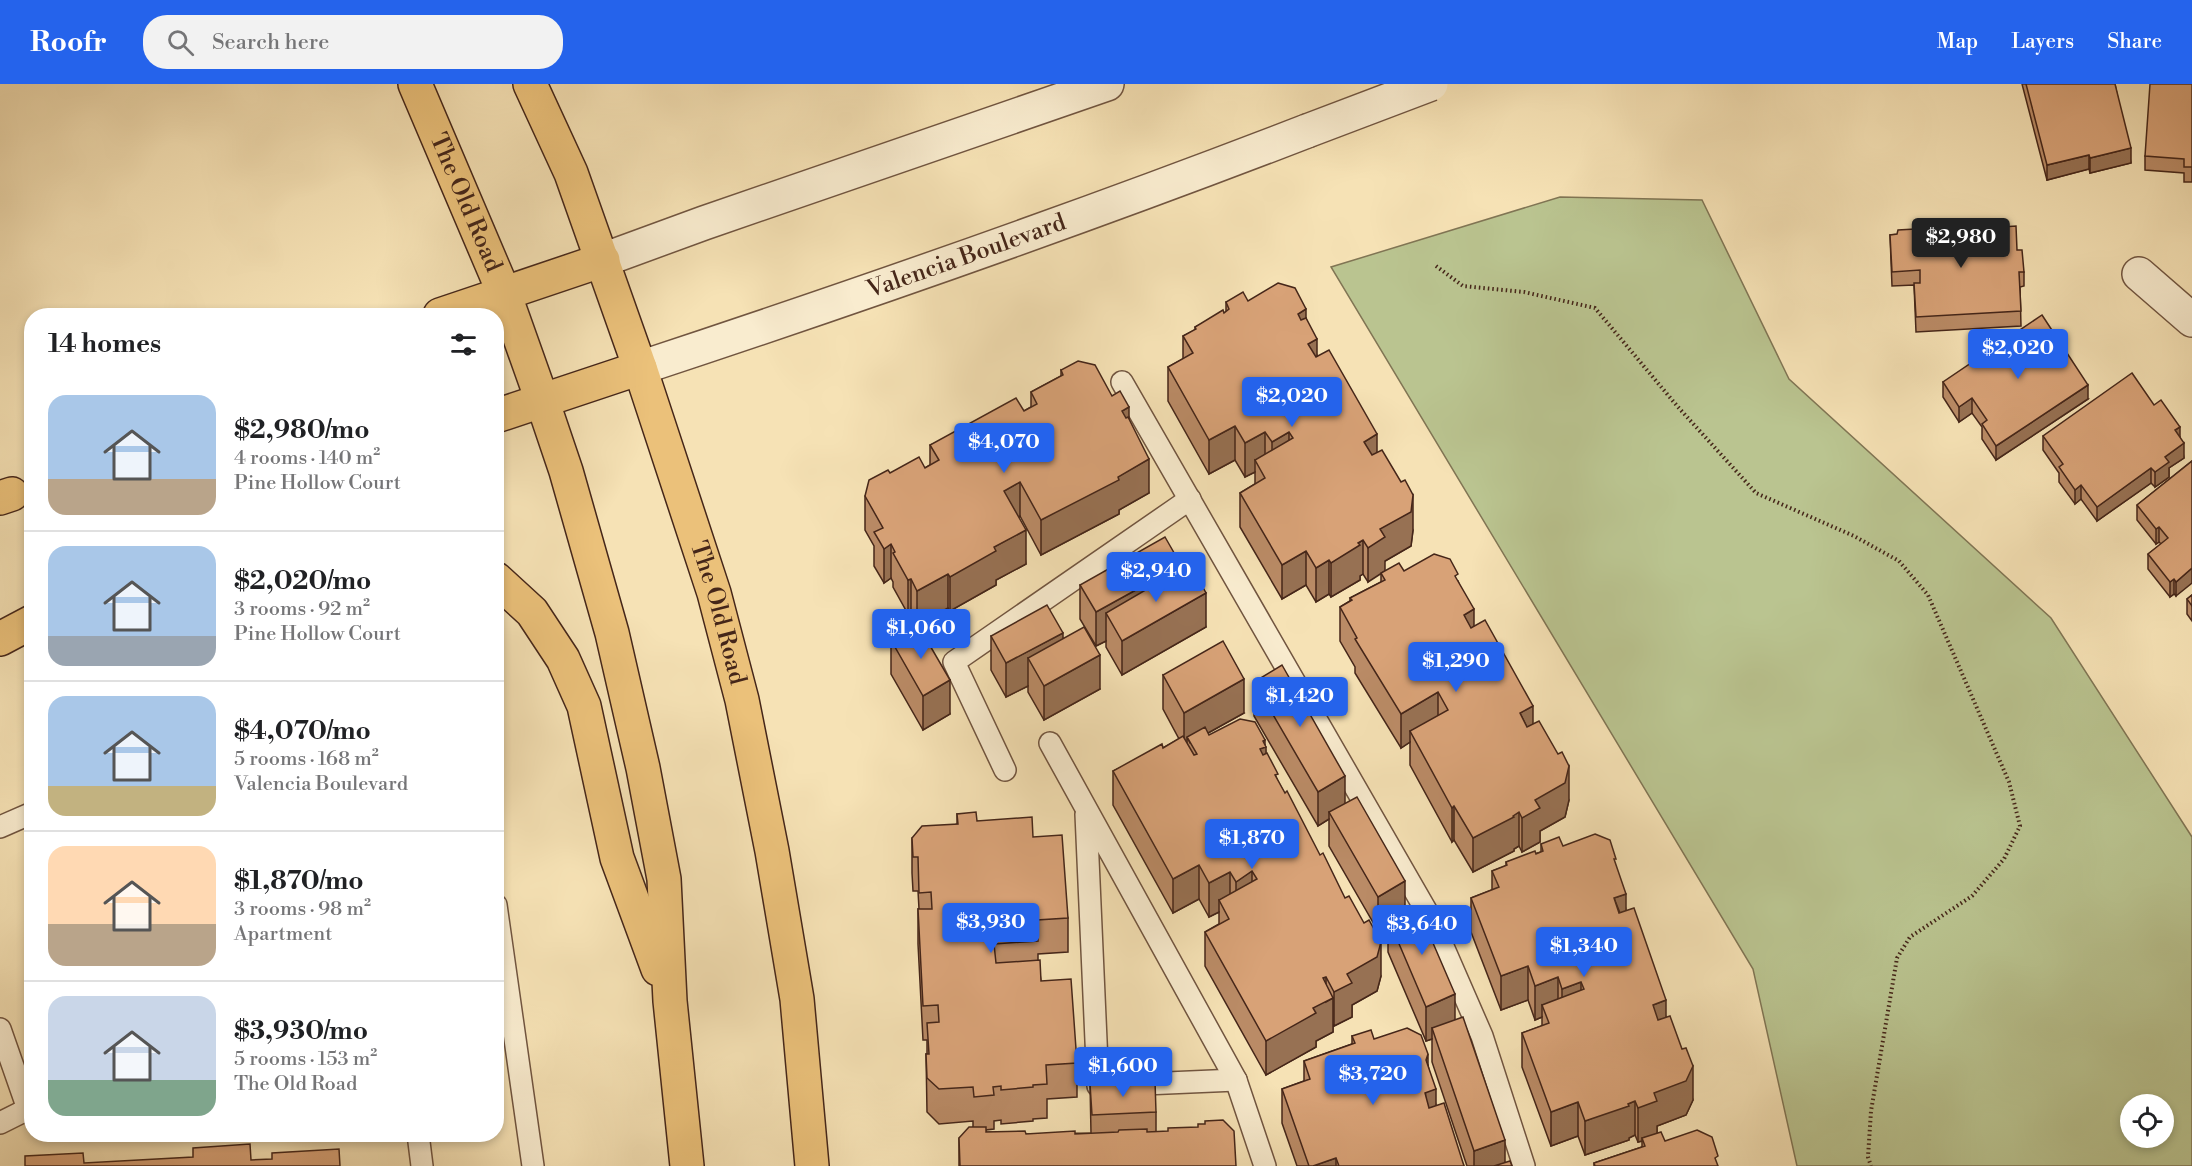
<!DOCTYPE html>
<html lang="en">
<head>
<meta charset="utf-8">
<style>
  body { margin:0; font-family:"Libre Bodoni",serif; background:#f2f2f2; color:#202124; height:100vh; display:flex; flex-direction:column; font-size:22px; white-space:nowrap }
  * { box-sizing:border-box; margin:0 }
  p { font-size:20px; color:#757577 }
  .icon { flex:none; width:33px; height:33px; fill:none; stroke:currentColor; stroke-width:2; stroke-linecap:round; stroke-linejoin:round }
  .map { position:relative; flex:1; overflow:hidden }
  .panel { position:absolute; left:24px; top:224px; width:480px; height:834px; display:flex; flex-direction:column; background:#fff; border-radius:24px; box-shadow:0 3px 9px #0003 }
  .panel>* { flex:none }
  .buttons { position:absolute; left:2120px; top:1010px; display:grid; gap:12px }
  .buttons a { display:grid; place-items:center; width:54px; height:54px; border-radius:50%; background:#fff; box-shadow:0 3px 9px #0003; font-size:30px }
  .price { position:absolute; translate:-50% -51px; padding:0 14px; border-radius:6px; background:#2563eb; color:#fff; font-size:20px; line-height:39px; filter:drop-shadow(0 2px 3px #0008) }
  .price::after { content:''; position:absolute; left:50%; top:36px; width:18px; height:14px; margin-left:-9px; background:inherit; clip-path:polygon(0 0,100% 0,50% 100%) }
  .price.on { background:#222; color:#fff }
  ul { padding:0; list-style:none }
  li { display:flex; align-items:center; gap:18px; height:150px; padding:0 24px }
  li+li { border-top:2px solid #e0e0e0 }
  li span { display:grid; place-items:center; flex:none; width:168px; height:120px; border-radius:18px; color:#555 }
  li>.icon { margin-inline-start:auto }
  span .icon { width:72px; height:72px; fill:#fffc; stroke-width:1 }
  li b { font-size:26px }
  h2 { display:flex; justify-content:space-between; align-items:center; height:72px; padding:0 24px; font-size:26px }
  header { display:flex; align-items:center; gap:36px; box-sizing:border-box; height:84px; padding:0 30px; background:#2563eb; color:#fff }
  header strong { font-size:28px }
  nav { display:flex; gap:33px; margin-inline-start:auto; font-size:21px }
  .search { width:420px; height:54px; background:#f2f2f2; display:flex; align-items:center; gap:15px; box-sizing:border-box; padding:0 21px; border-radius:24px; color:#757577; font-size:22px }
  .map>svg:first-child { display:block }
  .green { fill:#bac490; stroke:#807554; stroke-width:1.5; fill-rule:evenodd }
  .lines { fill:none; stroke-linecap:round; stroke-linejoin:round }
  .service-casing { stroke:#715540; stroke-width:24 }
  .minor-casing { stroke:#715540; stroke-width:36 }
  .tertiary-casing { stroke:#715540; stroke-width:36 }
  .primary-casing { stroke:#452619; stroke-width:36 }
  .motorway-casing { stroke:#452619; stroke-width:36 }
  .path { stroke:#452619; stroke-width:4; stroke-dasharray:1.5 3; stroke-linecap:butt }
  .service { stroke:#f9eccf; stroke-width:21 }
  .minor { stroke:#f9eccf; stroke-width:33 }
  .tertiary { stroke:#f9eccf; stroke-width:33 }
  .primary { stroke:#ebc17a; stroke-width:33 }
  .motorway { stroke:#ebc17a; stroke-width:33 }
  .tertiary-bridge-casing { stroke:#715540; stroke-width:36; stroke-linecap:butt }
  .tertiary-bridge { stroke:#f9eccf; stroke-width:33 }
  .wall { fill:#ba8b66; stroke:#452619; stroke-width:1.5 }
  .shaded-wall { fill:#977153; stroke:#452619; stroke-width:1.5 }
  .building { fill:#d8a277; stroke:#452619; stroke-width:1.5 }
  .labels { text-anchor:middle; dominant-baseline:central; stroke-width:4.5; stroke-linejoin:round; paint-order:stroke }
  .street-label { font-size:24px; fill:#452619; stroke:#f9eccf }
</style>
</head>
<body>
<header>
<strong>Roofr</strong>
<div class="search"><svg class="icon" aria-label="search" viewBox="0 0 24 24"><circle cx="10" cy="10" r="6"/><path d="M15 15l6 6"/></svg>Search here</div>
<nav><a>Map</a><a>Layers</a><a>Share</a></nav>
</header>
<div class="map">
<svg width="2192" height="1082" viewBox="0 0 2192 1082">
  <rect width="100%" height="100%" fill="#f6e2b5"/>
  <filter id="stains"><feTurbulence type="fractalNoise" baseFrequency=".00333" numOctaves="4"/><feColorMatrix values="0 0 0 0 .2 0 0 0 0 .09 0 0 0 0 .02 0 0 0 .5 -.17"/></filter>
  <radialGradient id="worn" r=".72"><stop offset=".6" stop-color="#630" stop-opacity="0"/><stop offset="1" stop-color="#630" stop-opacity=".3"/></radialGradient>
  <path class="green" d="M1560 113 1702 116 1789 295 2051 534 2192 753V1082H1797L1753 885 1331 183ZM2130 1020H2163V1053H2130Z"/>
  <g class="lines">
    <g class="service-casing">
      <g id="service">
        <path d="M1122 298 1431 835 1482 952 1524 1082"/>
        <path d="M1050 659 1236 996 1265 1082"/>
        <path d="M1005 686 954 578 1190 415"/>
        <path d="M1086 730 1098 1002 1236 996"/>
        <path d="M0 743 32 729"/>
        <path d="M496 821 533 1082"/>
        <path d="M0 945 28 1025H32"/>
        <path d="M0 1039 28 1025"/>
        <path d="M418 1050 422 1082"/>
      </g>
    </g>
    <g class="minor-casing">
      <path id="minor" d="M2139 190 2192 236"/>
    </g>
    <g class="tertiary-casing">
      <g id="tertiary">
        <path d="M603 176 704 139 1107 0"/>
        <path id="s1" d="M640 284C864 210 1087 132 1307 47"/>
      </g>
    </g>
    <g class="primary-casing">
      <g id="primary">
        <path id="s2" d="M415 0 504 209 542 316 566 387 612 549 643 684 664 795 670 917 687 1082"/>
        <path id="s3" d="M530 0 571 89 640 284 714 509 742 616 772 767 797 915 812 1082"/>
        <path d="M440 231 603 176"/>
        <path d="M496 332 640 284"/>
        <path d="M496 495 532 528 563 575 584 622 617 774 658 885"/>
        <path d="M0 555 32 538"/>
      </g>
    </g>
    <g class="motorway-casing">
      <path id="motorway" d="M0 414 12 410"/>
    </g>
    <path class="path" d="M1436 182 1463 202 1524 208 1595 224 1678 323 1756 409 1854 452 1899 477 1928 511 2009 698 2020 742 2004 775 1972 812 1910 853 1897 874 1871 1027 1868 1073 1871 1082"/>
    <use href="#service" class="service"/>
    <use href="#minor" class="minor"/>
    <use href="#tertiary" class="tertiary"/>
    <use href="#primary" class="primary"/>
    <use href="#motorway" class="motorway"/>
    <g class="tertiary-bridge-casing">
      <path id="tertiary-bridge" d="M1307 47 1431 0"/>
    </g>
    <use href="#tertiary-bridge" class="tertiary-bridge"/>
  </g>
  <g class="wall">
    <path d="M2022 0H2115L2131 79 2090 89 2089 85 2047 96Z"/>
    <path d="M2192 0V98H2184V89L2145 86V72Z"/>
    <path d="M1987 144 2024 188V202L2020 203 2021 242 1916 248 1914 201 1892 202 1890 151Z"/>
    <path d="M1248 217 1306 234 1317 272 1377 369 1413 446 1411 462 1385 477 1368 498 1363 490 1360 492V496L1331 513 1329 510 1316 518 1306 501 1282 515 1240 443V409L1255 400V388L1245 393 1235 376 1209 390 1168 317V283L1183 275V252L1195 246V243L1226 228V218Z"/>
    <path d="M1061 286 1112 312 1129 336 1149 409 1119 426V430L1041 471 1020 432 1019 433 1026 480 996 496V501L950 527 948 524 919 541 950 630 923 646 891 590V556L917 541 911 529 908 530 893 503V498L891 494 884 499 874 482V462L865 446V412L890 389 925 384 930 381V361L1024 327 1031 323V308L1061 292Z"/>
    <path d="M1943 298 2088 315 1996 376 1982 355V343L1972 329 1959 338 1943 313Z"/>
    <path d="M2154 321 2180 353 2184 374 2169 384V393L2155 403 2151 399 2097 437 2081 415 2075 420 2059 398V389L2043 366V352Z"/>
    <path d="M2192 377 2176 512 2174 510 2170 513 2148 485V470L2161 460 2159 458 2156 460 2137 436V421Z"/>
    <path d="M1181 486 1206 543 1122 591 1106 563V557L1096 562 1080 535V501Z"/>
    <path d="M1404 487 1458 497 1474 543 1533 640 1569 716 1565 733 1540 747V758L1522 768 1519 762 1514 765V767L1473 788 1454 756 1452 758 1410 681V658L1401 664 1355 589V583L1340 557V523L1350 517V514L1381 498V489Z"/>
    <path d="M2192 511V537L2187 530V515Z"/>
    <path d="M991 552 1063 554 1100 605 1044 636 1028 608V602L1006 613 991 586Z"/>
    <path d="M1163 591 1244 629 1208 649 1209 651 1265 661 1266 670 1278 697 1381 892 1377 907 1352 921V933L1334 942 1333 941V948L1316 957V963L1266 991 1205 882V848L1219 840V828L1209 833 1199 815 1173 829 1113 721V687L1163 664 1179 655 1163 625Z"/>
    <path d="M1254 598 1345 720 1405 827 1455 936 1505 1079 1512 1082H1467L1432 978V955L1426 957 1388 868V841L1378 847 1329 762V735L1318 742 1254 632Z"/>
    <path d="M957 730 977 737 1033 753 1068 834V868L1038 870V876L1041 897 1077 979V1013L1047 1015V1034L1033 1035V1037L1001 1040V1036L994 1037V1045L986 1046V1048L1026 1050 1091 1049 1090 1000 1156 1028V1048L1236 1082H959V1054L973 1043V1037L939 1040 927 1028 926 970H927V956H923L918 860V825H919L918 807H913L912 789V754L957 740Z"/>
    <path d="M1541 760 1563 762 1616 783 1626 826 1666 933 1693 1016 1686 1031 1657 1042V1049L1665 1057 1718 1082H1594V1079L1642 1063V1057L1638 1058 1635 1051 1629 1054V1056L1585 1071 1578 1052 1551 1062 1522 983V949L1542 942V933L1535 936 1528 916 1501 926 1471 848V814L1492 806V787L1506 782V778L1541 768Z"/>
    <path d="M1352 952 1374 955 1428 981 1436 1022 1464 1082H1297L1282 1039V1005L1304 997V977L1352 960Z"/>
  </g>
  <g class="shaded-wall">
    <path d="M2131 64V79L2090 89V74Z"/>
    <path d="M2089 71V85L2047 96V81Z"/>
    <path d="M1306 225V259L1298 230Z"/>
    <path d="M1317 255V289L1308 260Z"/>
    <path d="M2088 301V315L1996 376V362Z"/>
    <path d="M1972 314V329L1959 338V323Z"/>
    <path d="M1129 323V357L1122 327Z"/>
    <path d="M1235 342V376L1209 390V356Z"/>
    <path d="M2180 343V358L2175 346Z"/>
    <path d="M1265 348V382L1255 376V388L1245 393V359Z"/>
    <path d="M1289 348V382L1272 392V358Z"/>
    <path d="M1377 350V384L1364 358Z"/>
    <path d="M2184 359V374L2169 384V393L2155 403V388L2165 373Z"/>
    <path d="M1149 375V409L1119 426V430L1041 471V436Z"/>
    <path d="M2151 384V399L2097 437V423Z"/>
    <path d="M1020 398V432L1004 441V407Z"/>
    <path d="M2081 401V415L2075 420V406Z"/>
    <path d="M1413 411V446L1411 462 1385 477V487L1368 498V464L1380 445Z"/>
    <path d="M2159 443V458L2156 460V445Z"/>
    <path d="M1026 446V480L996 496V501L950 527V493L994 463Z"/>
    <path d="M1363 456V490L1360 492V496L1331 513V479Z"/>
    <path d="M891 460V494L884 499V465Z"/>
    <path d="M1306 467V501L1282 515V481Z"/>
    <path d="M1329 476V510L1316 518V484Z"/>
    <path d="M1181 481V515L1106 529V557L1096 562V528Z"/>
    <path d="M2192 484V499L2176 512V498Z"/>
    <path d="M948 490V524L917 541V507Z"/>
    <path d="M911 495V529L908 530V496Z"/>
    <path d="M2174 495V510L2170 513V498Z"/>
    <path d="M1206 509V543L1122 591V557Z"/>
    <path d="M1474 525V559L1464 531Z"/>
    <path d="M1063 549V583L1028 574V602L1006 613V579Z"/>
    <path d="M1100 571V605L1044 636V602Z"/>
    <path d="M1244 595V629L1190 659 1187 653V661L1184 663V629Z"/>
    <path d="M950 596V630L923 646V612Z"/>
    <path d="M1438 608V642L1410 647V658L1401 664V630Z"/>
    <path d="M1533 622V656L1520 629Z"/>
    <path d="M1265 656V663H1266V697L1260 665 1263 657Z"/>
    <path d="M1569 682V716L1565 733 1540 747V758L1522 768V734L1535 716Z"/>
    <path d="M1345 692V726L1329 728V735L1318 742V708Z"/>
    <path d="M1454 722V756L1452 758V724Z"/>
    <path d="M1519 728V762L1514 765V767L1473 788V754Z"/>
    <path d="M1199 781V815L1173 829V795Z"/>
    <path d="M1252 787V821L1236 832V798Z"/>
    <path d="M1230 788V822L1219 816V828L1209 833V799Z"/>
    <path d="M1405 797V831L1388 834V841L1378 847V813Z"/>
    <path d="M1626 810V844L1614 814Z"/>
    <path d="M1381 858V892L1377 907 1352 921V933L1334 942V908L1347 890Z"/>
    <path d="M1528 882V916L1501 926V892Z"/>
    <path d="M1326 893V918L1333 914V948L1316 957V963L1266 991V957L1313 924 1323 894Z"/>
    <path d="M1558 893V928L1542 921V933L1535 936V902Z"/>
    <path d="M1581 898V932L1562 939V905Z"/>
    <path d="M1455 910V944H1432V955L1426 957V923Z"/>
    <path d="M1666 916V950L1653 955V921Z"/>
    <path d="M1428 970V1004L1436 1005V1039L1425 1043 1426 976Z"/>
    <path d="M1693 982V1016L1686 1031 1657 1042V1051L1642 1054V1057L1638 1058V1024L1654 1009Z"/>
    <path d="M1635 1017V1051L1629 1054V1056L1585 1071V1037Z"/>
    <path d="M1578 1018V1052L1551 1062V1028Z"/>
    <path d="M1505 1056V1082H1474V1067Z"/>
    <path d="M1336 1074V1082H1313Z"/>
  </g>
  <g class="building">
    <path d="M2026 0H2115L2131 64 2090 74 2089 71 2047 81Z"/>
    <path d="M2150 0H2192V83H2184V75L2145 72Z"/>
    <path d="M1987 141V144L2016 142 2017 166H2022L2024 188H2019L2021 227 1916 233 1914 199H1920V186L1892 188 1890 151 1897 150 1898 146Z"/>
    <path d="M1278 199 1295 204 1306 225 1298 230 1301 236 1306 234 1317 255 1308 260 1316 273 1329 266 1377 350 1364 358 1372 371 1382 366 1401 398 1405 396 1413 411 1411 428 1380 445 1385 453 1368 464 1363 456 1358 459 1360 461 1331 479 1329 476 1316 484 1306 467 1282 481 1240 409 1265 394 1255 376 1293 354 1289 348 1272 358 1265 348 1245 359 1235 342 1209 356 1168 283 1193 269 1183 252 1196 245 1195 243 1223 226 1224 229 1229 225 1226 218 1243 208 1248 217Z"/>
    <path d="M2042 231 2088 301 1996 362 1982 340 1987 336 1972 314 1959 323 1943 298Z"/>
    <path d="M1078 277 1095 281 1112 312 1120 307 1129 323 1122 327 1126 334 1128 333 1149 375 1118 393 1119 396 1041 436 1020 398 1004 407 1026 446 994 463 996 467 950 493 948 490 917 507 911 495 908 496 893 469 895 468 891 460 884 465 874 448 883 444 865 412 869 396 888 386 890 389 919 373 925 384 939 376 930 361 1016 314 1024 327 1037 320 1031 308 1063 291 1061 286Z"/>
    <path d="M2132 289 2154 321 2161 316 2180 343 2175 346 2184 359 2165 373 2169 378 2155 388 2151 384 2097 423 2081 401 2075 406 2059 383 2063 380 2043 352Z"/>
    <path d="M2192 377V484L2176 498 2174 495 2170 498 2148 470 2168 454 2159 443 2156 445 2137 421Z"/>
    <path d="M1165 453 1181 481 1096 528 1080 501Z"/>
    <path d="M1434 470 1450 475 1458 490 1455 492 1474 525 1464 531 1471 544 1485 536 1533 622 1520 629 1527 643 1539 637 1558 670 1562 668 1569 682 1565 699 1535 716 1540 724 1522 734 1519 728 1513 732 1514 733 1473 754 1454 722 1452 724 1410 647 1448 626 1438 608 1401 630 1355 555 1357 554 1340 523 1352 516 1350 514 1385 496 1381 489 1399 479 1404 487Z"/>
    <path d="M1190 480 1206 509 1122 557 1106 529Z"/>
    <path d="M2192 511V522L2187 515Z"/>
    <path d="M1047 521 1063 549 1006 579 991 552Z"/>
    <path d="M918 541 950 596 923 612 891 556Z"/>
    <path d="M1084 543 1100 571 1044 602 1028 574Z"/>
    <path d="M1223 557 1244 595 1184 629 1163 591Z"/>
    <path d="M1282 581 1345 692 1318 708 1254 598Z"/>
    <path d="M1240 635 1255 638 1265 656 1263 657 1266 663 1260 665 1263 671 1267 669 1278 690 1275 691 1285 709 1287 707 1320 771 1323 769 1345 814 1349 812 1364 839 1369 836 1381 858 1377 873 1347 890 1352 899 1334 908 1326 893 1323 894 1333 914 1313 924 1316 929 1266 957 1205 848 1229 835 1219 816 1257 795 1252 787 1236 798 1230 788 1209 799 1199 781 1173 795 1113 687 1162 660 1163 664 1183 652 1194 671 1197 670 1187 653 1205 643 1209 651Z"/>
    <path d="M1357 713 1405 797 1378 813 1329 728Z"/>
    <path d="M976 728 977 737 1032 733 1033 753 1062 751 1068 834 1037 836 1038 857 994 860 996 879 1040 876 1041 897 1071 895 1077 979 1046 981 1047 1000 1033 1001V1003L1001 1006V1002L993 1003 994 1011 974 1013 973 1003 939 1005 927 994 926 970H929L927 939 939 938 938 921 923 922 918 825H932L931 808 919 809 918 773H913L912 754 922 742 958 740 957 730Z"/>
    <path d="M1595 750 1610 756 1616 775H1614L1626 810 1614 814 1619 829 1634 824 1666 916 1653 921 1658 936 1670 932 1682 965 1686 964 1693 982 1686 997 1654 1009 1657 1017 1638 1024 1635 1017 1628 1020 1629 1022 1585 1037 1578 1018 1551 1028 1522 949 1549 939 1542 921 1584 905 1581 898 1562 905 1558 893 1535 902 1528 882 1501 892 1471 814 1499 803 1492 787 1507 781 1506 778 1535 767 1536 770 1543 767 1541 760 1559 753 1563 762Z"/>
    <path d="M1417 822 1455 910 1426 923 1388 834Z"/>
    <path d="M1463 933 1505 1056 1474 1067 1432 944Z"/>
    <path d="M1407 944 1421 951 1428 970 1426 976 1436 1005 1425 1009 1429 1024 1444 1019 1464 1082H1339L1336 1074 1313 1082H1309L1282 1005 1310 995 1304 977 1355 959 1352 952 1371 946 1374 955Z"/>
    <path d="M1155 997 1156 1028 1092 1031 1090 1000Z"/>
    <path d="M1223 1036 1234 1047 1236 1082H960L959 1054 969 1043H986V1048L1025 1047 1026 1050 1075 1047V1050L1118 1048 1119 1046 1147 1045V1048L1168 1047V1044L1198 1043V1040H1205V1037Z"/>
    <path d="M1697 1046 1712 1053 1718 1072 1715 1074 1718 1082H1595L1594 1079 1645 1062 1642 1054 1661 1048 1665 1057Z"/>
    <path d="M250 1060 251 1076 272 1075V1069L339 1065 340 1082H25V1072L83 1069 84 1079 193 1073V1064Z"/>
    <path d="M1510 1077 1512 1082H1494Z"/>
  </g>
  <g class="labels">
    <g class="street-label">
      <text stroke="none"><textPath href="#s2" startOffset="129">The Old Road</textPath></text>
      <text stroke="none"><textPath href="#s1" startOffset="345">Valencia Boulevard</textPath></text>
      <text stroke="none"><textPath href="#s3" startOffset="562">The Old Road</textPath></text>
    </g>
  </g>
  <rect width="100%" height="100%" filter="url(#stains)"/>
  <rect width="100%" height="100%" fill="url(#worn)"/>
</svg>
<div class="buttons">
<a><svg class="icon" aria-label="locate" viewBox="0 0 24 24"><circle cx="12" cy="12" r="6"/><path d="M12 2v4M12 18v4M2 12h4M18 12h4"/></svg></a>
</div>
<b class="price on" style="left:1961px;top:185px">$2,980</b>
<b class="price" style="left:2018px;top:296px">$2,020</b>
<b class="price" style="left:1292px;top:344px">$2,020</b>
<b class="price" style="left:1004px;top:390px">$4,070</b>
<b class="price" style="left:1156px;top:519px">$2,940</b>
<b class="price" style="left:921px;top:576px">$1,060</b>
<b class="price" style="left:1456px;top:609px">$1,290</b>
<b class="price" style="left:1300px;top:644px">$1,420</b>
<b class="price" style="left:1252px;top:786px">$1,870</b>
<b class="price" style="left:991px;top:870px">$3,930</b>
<b class="price" style="left:1422px;top:872px">$3,640</b>
<b class="price" style="left:1584px;top:894px">$1,340</b>
<b class="price" style="left:1123px;top:1014px">$1,600</b>
<b class="price" style="left:1373px;top:1022px">$3,720</b>
<section class="panel">
<h2>14 homes<svg class="icon" aria-label="filters" viewBox="0 0 24 24"><path d="M4 7h16M4 17h16"/><circle cx="9" cy="7" r="2"/><circle cx="15" cy="17" r="2"/></svg></h2>
<ul>
<li><span style="background:linear-gradient(#a9c7e8 70%,#b9a48a 0)"><svg class="icon" aria-label="home" viewBox="0 0 24 24"><path d="M3 11l9-7 9 7M6 9v11h12V9"/></svg></span><div><b>$2,980/mo</b><p>4 rooms · 140 m²</p><p>Pine Hollow Court</p></div></li>
<li><span style="background:linear-gradient(#a9c7e8 75%,#9aa5b1 0)"><svg class="icon" aria-label="home" viewBox="0 0 24 24"><path d="M3 11l9-7 9 7M6 9v11h12V9"/></svg></span><div><b>$2,020/mo</b><p>3 rooms · 92 m²</p><p>Pine Hollow Court</p></div></li>
<li><span style="background:linear-gradient(#a9c7e8 75%,#c2b280 0)"><svg class="icon" aria-label="home" viewBox="0 0 24 24"><path d="M3 11l9-7 9 7M6 9v11h12V9"/></svg></span><div><b>$4,070/mo</b><p>5 rooms · 168 m²</p><p>Valencia Boulevard</p></div></li>
<li><span style="background:linear-gradient(#ffd9b3 65%,#b9a48a 0)"><svg class="icon" aria-label="home" viewBox="0 0 24 24"><path d="M3 11l9-7 9 7M6 9v11h12V9"/></svg></span><div><b>$1,870/mo</b><p>3 rooms · 98 m²</p><p>Apartment</p></div></li>
<li><span style="background:linear-gradient(#c9d6e8 70%,#7fa58c 0)"><svg class="icon" aria-label="home" viewBox="0 0 24 24"><path d="M3 11l9-7 9 7M6 9v11h12V9"/></svg></span><div><b>$3,930/mo</b><p>5 rooms · 153 m²</p><p>The Old Road</p></div></li>
</ul>
</section>
</div>
</body>
</html>
